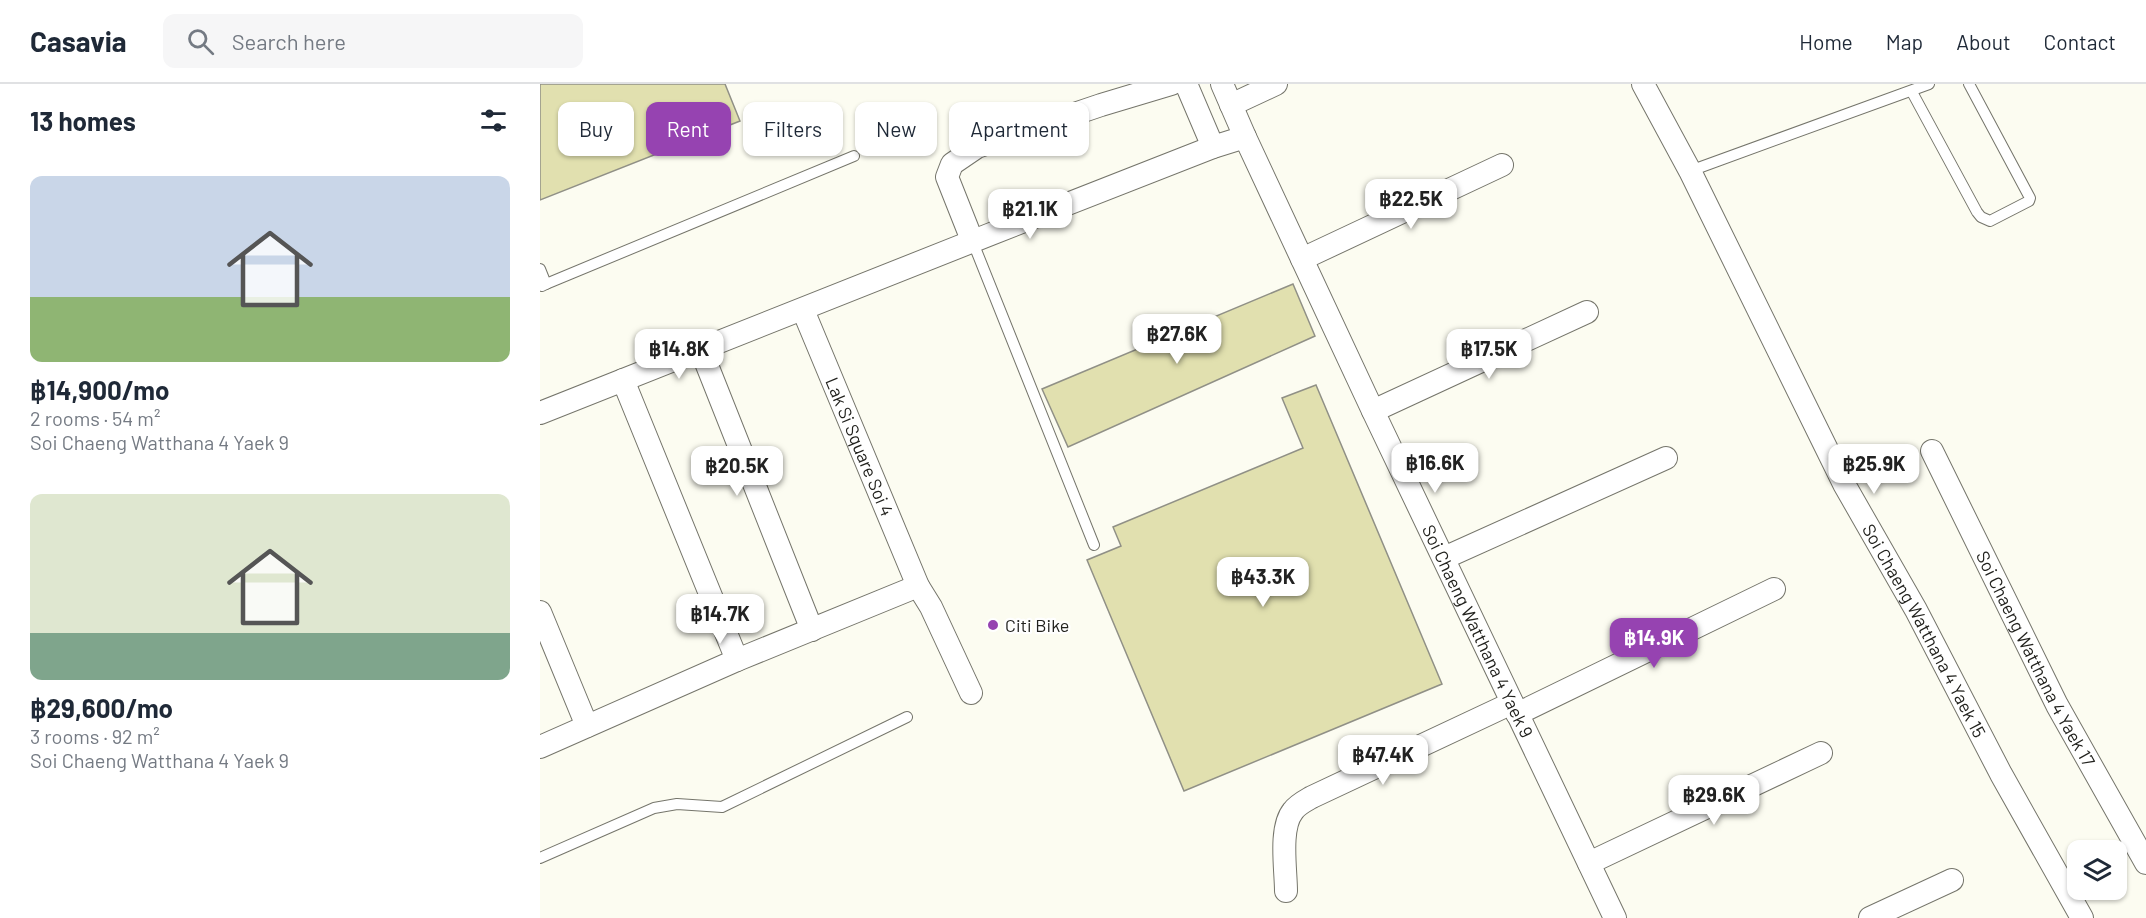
<!DOCTYPE html>
<html lang="en">
<head>
<meta charset="utf-8">
<style>
  body { margin:0; font-family:Barlow,sans-serif; background:#f6f6f7; color:#1f2937; height:100vh; display:flex; flex-direction:column; font-size:22px; white-space:nowrap }
  * { box-sizing:border-box; margin:0 }
  p { font-size:20px; color:#747a83 }
  .icon { flex:none; width:33px; height:33px; fill:none; stroke:currentColor; stroke-width:2; stroke-linecap:round; stroke-linejoin:round }
  .map { position:relative; flex:1; overflow:hidden }
  .drawer { display:flex; flex-direction:column; background:#fff; width:540px }
  .drawer>* { flex:none }
  .banner { position:absolute; left:18px; top:18px; width:570px; height:54px; display:flex; gap:12px }
  .controls { position:absolute; left:1527px; top:756px; display:grid; gap:12px }
  .controls a { display:grid; place-items:center; width:60px; height:60px; border-radius:12px; background:#fff; box-shadow:0 2px 4px #0004; font-size:30px }
  .price { position:absolute; translate:-50% -51px; padding:0 14px; border-radius:12px; background:#fff; color:#222; font-size:20px; line-height:39px; filter:drop-shadow(0 2px 3px #0008) }
  .price::after { content:''; position:absolute; left:50%; top:36px; width:18px; height:14px; margin-left:-9px; background:inherit; clip-path:polygon(0 0,100% 0,50% 100%) }
  .price.current { background:#9643b1; color:#fff }
  ul { padding:0; list-style:none }
  li { display:grid; align-content:center; gap:12px; height:318px; padding:0 30px }
  li span { display:grid; place-items:center; height:186px; border-radius:12px; color:#555 }
  li>.icon { margin-inline-start:auto }
  span .icon { width:108px; height:108px; fill:#fffc; stroke-width:1 }
  li b { font-size:26px }
  h2 { display:flex; justify-content:space-between; align-items:center; height:72px; padding:0 30px; font-size:26px }
  .pill { padding:0 21px; border-radius:12px; background:#fff; box-shadow:0 2px 4px #0004; font-size:21px; line-height:54px }
  .pill.current { background:#9643b1; color:#fff }
  header { display:flex; align-items:center; gap:36px; box-sizing:border-box; height:84px; padding:0 30px; background:#fff; border-bottom:2px solid #e0e1e3 }
  header strong { font-size:28px }
  nav { display:flex; gap:33px; margin-inline-start:auto; font-size:21px }
  .search { width:420px; height:54px; background:#f6f6f7; display:flex; align-items:center; gap:15px; box-sizing:border-box; padding:0 21px; border-radius:12px; color:#747a83; font-size:22px }
  main { display:flex; flex:1; min-height:0 }
  .map>svg:first-child { display:block }
  .building { fill:#e1e0af; stroke:#909086; stroke-width:1.5 }
  .lines { fill:none; stroke-linecap:round; stroke-linejoin:round }
  .lane-casing { stroke:#75756b; stroke-width:12 }
  .street-casing { stroke:#75756b; stroke-width:24 }
  .lane { stroke:#fff; stroke-width:10 }
  .street { stroke:#fff; stroke-width:22 }
  .poi-dot { fill:#9643b1; stroke:#fff; stroke-width:2 }
  .labels { text-anchor:middle; dominant-baseline:central; stroke-width:4.5; stroke-linejoin:round; paint-order:stroke }
  .street-label { font-size:18px; fill:#22221e; stroke:#fff }
  .poi-label { font-size:18px; fill:#22221e; stroke:#fff; text-anchor:start }
</style>
</head>
<body>
<header>
<strong>Casavia</strong>
<div class="search"><svg class="icon" aria-label="search" viewBox="0 0 24 24"><circle cx="10" cy="10" r="6"/><path d="M15 15l6 6"/></svg>Search here</div>
<nav><a>Home</a><a>Map</a><a>About</a><a>Contact</a></nav>
</header>
<main>
<section class="drawer">
<h2>13 homes<svg class="icon" aria-label="filters" viewBox="0 0 24 24"><path d="M4 7h16M4 17h16"/><circle cx="9" cy="7" r="2"/><circle cx="15" cy="17" r="2"/></svg></h2>
<ul>
<li><span style="background:linear-gradient(#c9d6e8 65%,#8fb573 0)"><svg class="icon" aria-label="home" viewBox="0 0 24 24"><path d="M3 11l9-7 9 7M6 9v11h12V9"/></svg></span><div><b>฿14,900/mo</b><p>2 rooms · 54 m²</p><p>Soi Chaeng Watthana 4 Yaek 9</p></div></li>
<li><span style="background:linear-gradient(#dfe7d0 75%,#7fa58c 0)"><svg class="icon" aria-label="home" viewBox="0 0 24 24"><path d="M3 11l9-7 9 7M6 9v11h12V9"/></svg></span><div><b>฿29,600/mo</b><p>3 rooms · 92 m²</p><p>Soi Chaeng Watthana 4 Yaek 9</p></div></li>
</ul>
</section>
<div class="map">
<svg width="1606" height="834" viewBox="0 0 1606 834">
  <rect width="100%" height="100%" fill="#fcfcf1"/>
  <g class="building">
    <path d="M0 0H185L200 37 0 116Z"/>
    <path d="M753 200 775 252 528 363 502 305Z"/>
    <path d="M776 301 902 600 644 707 547 476 581 462 573 443 763 364 742 314Z"/>
  </g>
  <g class="lines">
    <g class="lane-casing">
      <g id="lane">
        <path d="M1372 8 1437 128 1441 133 1450 137 1489 117 1490 114 1429 0"/>
        <path d="M1150 87 1389 0"/>
        <path d="M432 156 554 461"/>
        <path d="M0 185 6 200 2 202"/>
        <path d="M6 200 314 72"/>
        <path d="M0 774 114 724 137 720 182 723 367 633"/>
      </g>
    </g>
    <g class="street-casing">
      <g id="street">
        <path d="M644 0 647 2 673 63"/>
        <path id="s1" d="M682 0 705 53 833 327 1075 834"/>
        <path id="s2" d="M1103 0 1150 87 1304 400 1376 526 1461 690 1542 834"/>
        <path d="M691 21 736 0"/>
        <path d="M432 156 407 93 412 80 437 63 561 21 631 0"/>
        <path d="M762 175 962 81"/>
        <path id="s3" d="M263 226 378 502 391 523 431 609"/>
        <path d="M161 266 272 546"/>
        <path d="M83 296 197 576"/>
        <path d="M833 327 1047 228"/>
        <path d="M0 329C224 241 448 150 673 63L705 53"/>
        <path id="s4" d="M1392 367 1517 621 1606 779"/>
        <path d="M904 474 1126 374"/>
        <path d="M0 528 47 642"/>
        <path d="M977 630 1234 505"/>
        <path d="M0 663 197 576 378 502"/>
        <path d="M1049 779 1281 669"/>
        <path d="M746 807C746 786 739 744 753 727 757 721 765 717 772 713L972 619"/>
        <path d="M1330 834 1412 796"/>
      </g>
    </g>
    <use href="#lane" class="lane"/>
    <use href="#street" class="street"/>
  </g>
  <circle class="poi-dot" cx="453" cy="541" r="6"/>
  <g class="labels">
    <g class="street-label">
      <text stroke="none"><textPath href="#s3" startOffset="148">Lak Si Square Soi 4</textPath></text>
      <text stroke="none"><textPath href="#s2" startOffset="615">Soi Chaeng Watthana 4 Yaek 15</textPath></text>
      <text stroke="none"><textPath href="#s1" startOffset="604">Soi Chaeng Watthana 4 Yaek 9</textPath></text>
      <text stroke="none"><textPath href="#s4" startOffset="232">Soi Chaeng Watthana 4 Yaek 17</textPath></text>
    </g>
    <g class="poi-label">
      <text x="465" y="541">Citi Bike</text>
    </g>
  </g>
</svg>
<div class="controls">
<a><svg class="icon" aria-label="layers" viewBox="0 0 24 24"><path d="M12 4l9 5-9 5-9-5zM3 14l9 5 9-5"/></svg></a>
</div>
<b class="price" style="left:871px;top:146px">฿22.5K</b>
<b class="price" style="left:490px;top:156px">฿21.1K</b>
<b class="price" style="left:637px;top:281px">฿27.6K</b>
<b class="price" style="left:139px;top:296px">฿14.8K</b>
<b class="price" style="left:949px;top:296px">฿17.5K</b>
<b class="price" style="left:895px;top:410px">฿16.6K</b>
<b class="price" style="left:1334px;top:411px">฿25.9K</b>
<b class="price" style="left:197px;top:413px">฿20.5K</b>
<b class="price" style="left:723px;top:524px">฿43.3K</b>
<b class="price" style="left:180px;top:561px">฿14.7K</b>
<b class="price current" style="left:1114px;top:585px">฿14.9K</b>
<b class="price" style="left:843px;top:702px">฿47.4K</b>
<b class="price" style="left:1174px;top:742px">฿29.6K</b>
<div class="banner">
<a class="pill">Buy</a>
<a class="pill current">Rent</a>
<a class="pill">Filters</a>
<a class="pill">New</a>
<a class="pill">Apartment</a>
</div>
</div>
</main>
</body>
</html>
